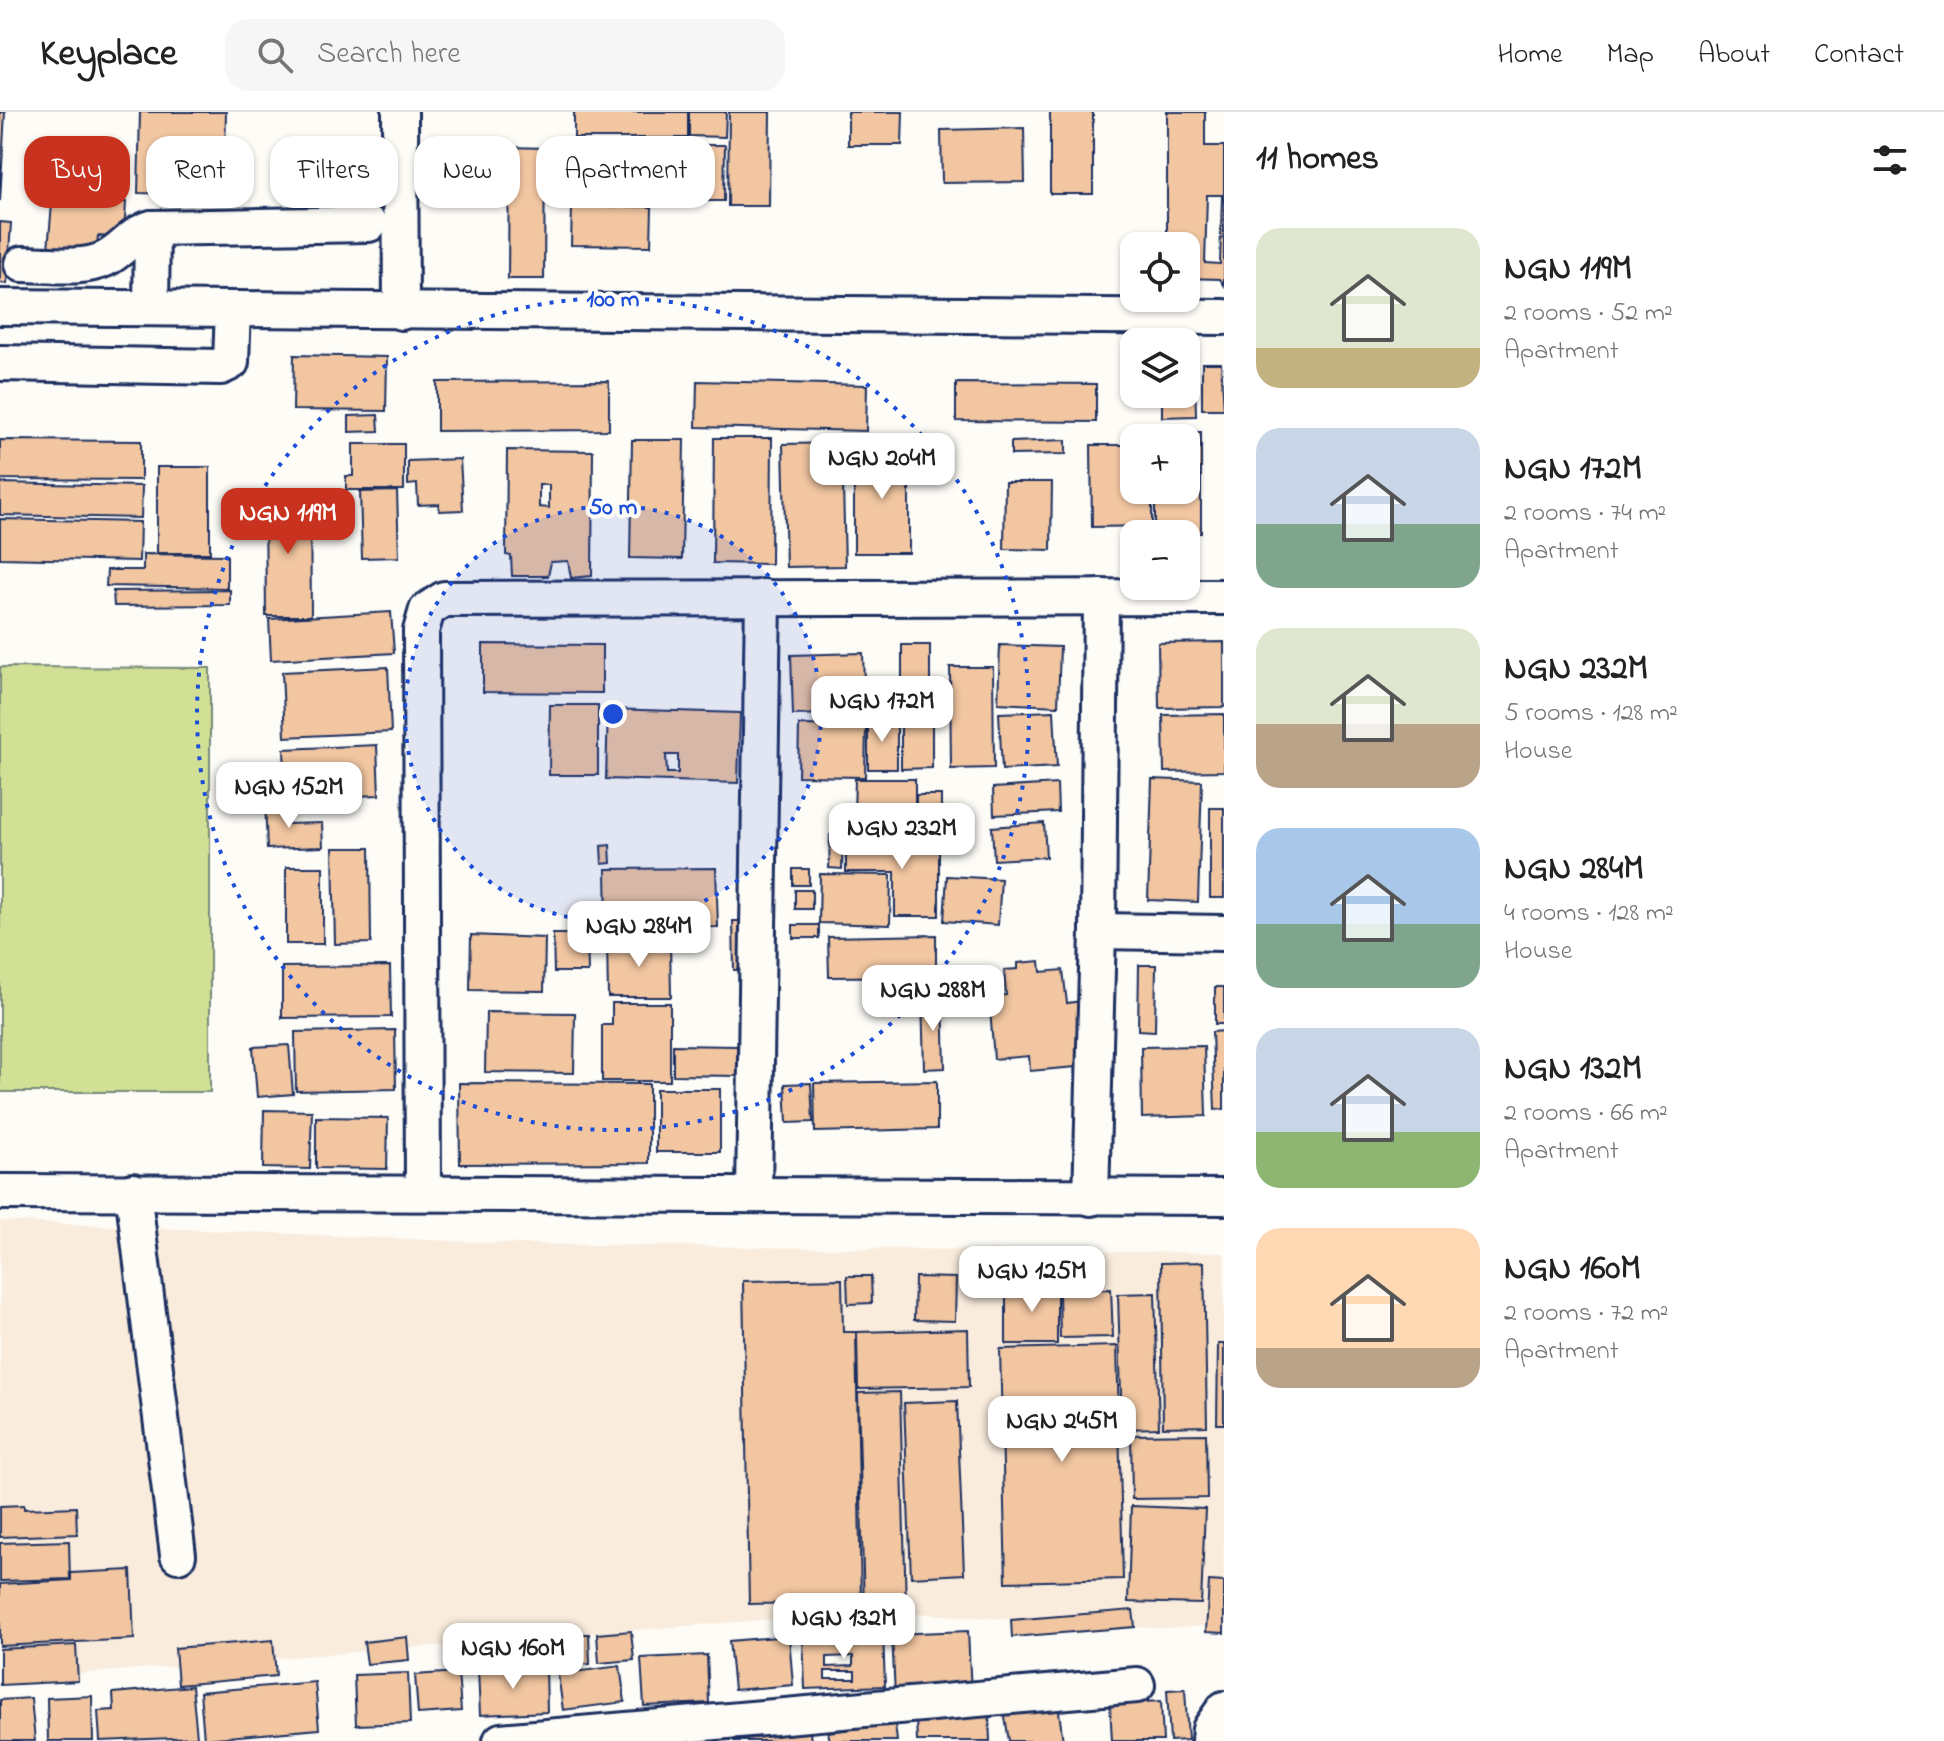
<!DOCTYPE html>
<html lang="en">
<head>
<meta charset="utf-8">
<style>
  body { margin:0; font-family:"Indie Flower",sans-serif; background:#f6f6f6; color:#222; height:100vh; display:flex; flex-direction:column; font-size:30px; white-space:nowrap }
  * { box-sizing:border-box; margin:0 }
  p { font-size:26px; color:#767676 }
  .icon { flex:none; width:44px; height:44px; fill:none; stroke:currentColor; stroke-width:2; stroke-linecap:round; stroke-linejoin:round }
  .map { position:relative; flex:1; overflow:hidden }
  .drawer { display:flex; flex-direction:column; background:#fff; width:720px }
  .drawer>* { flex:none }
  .guide { position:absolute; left:24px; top:24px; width:760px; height:72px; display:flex; gap:16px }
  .tools { position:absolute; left:1120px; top:120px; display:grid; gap:16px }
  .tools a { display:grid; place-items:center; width:80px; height:80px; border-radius:16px; background:#fff; box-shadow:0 2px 6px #0004; font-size:40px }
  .price { position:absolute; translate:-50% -68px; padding:0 18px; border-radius:16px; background:#fff; color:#222; font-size:26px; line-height:52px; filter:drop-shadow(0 2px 4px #0008) }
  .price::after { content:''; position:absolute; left:50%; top:48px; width:24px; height:18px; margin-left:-12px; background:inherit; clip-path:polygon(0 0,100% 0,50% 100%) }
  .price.on { background:#c8321e; color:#fff }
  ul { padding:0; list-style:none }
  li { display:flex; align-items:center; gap:24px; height:200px; padding:0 32px }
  li span { display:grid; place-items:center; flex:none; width:224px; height:160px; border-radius:24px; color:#555 }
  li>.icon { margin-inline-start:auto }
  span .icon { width:96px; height:96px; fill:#fffc; stroke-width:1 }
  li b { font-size:34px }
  h2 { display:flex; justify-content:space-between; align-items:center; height:96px; padding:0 32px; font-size:34px }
  .chip { padding:0 28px; border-radius:24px; background:#fff; box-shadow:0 2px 6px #0004; font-size:28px; line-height:72px }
  .chip.on { background:#c8321e; color:#fff }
  header { display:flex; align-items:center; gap:48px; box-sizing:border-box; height:112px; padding:0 40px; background:#fff; border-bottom:2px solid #e0e0e0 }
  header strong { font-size:38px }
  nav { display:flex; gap:44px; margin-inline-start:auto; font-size:28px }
  .search { width:560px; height:72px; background:#f6f6f6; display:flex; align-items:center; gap:20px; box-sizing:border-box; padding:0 28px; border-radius:24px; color:#767676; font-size:30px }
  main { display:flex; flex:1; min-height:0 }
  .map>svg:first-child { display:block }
  .built { fill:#f9ecdd }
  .green { fill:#d1e094; stroke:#768879; stroke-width:2 }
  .building { fill:#f1c6a1; stroke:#1b2f5e; stroke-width:2; fill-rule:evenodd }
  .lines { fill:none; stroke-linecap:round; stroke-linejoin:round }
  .minor-casing { stroke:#1b2f5e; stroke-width:40 }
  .minor { stroke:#fdfcf7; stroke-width:34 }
  .ring { fill:none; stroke:#1d4ed8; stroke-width:4; stroke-dasharray:4 8 }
  .centre { fill:#1d4ed8; stroke:#fdfcf7; stroke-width:4 }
  .ring-label { font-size:24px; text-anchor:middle; font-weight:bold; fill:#1d4ed8; stroke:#fdfcf7; stroke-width:8; stroke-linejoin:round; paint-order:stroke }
</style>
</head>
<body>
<header>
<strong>Keyplace</strong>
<div class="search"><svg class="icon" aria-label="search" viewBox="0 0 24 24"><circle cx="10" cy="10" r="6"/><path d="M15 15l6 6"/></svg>Search here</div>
<nav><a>Home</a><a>Map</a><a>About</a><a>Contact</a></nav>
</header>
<main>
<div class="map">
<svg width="1224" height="1629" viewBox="0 0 1224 1629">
  <rect width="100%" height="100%" fill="#fdfcf7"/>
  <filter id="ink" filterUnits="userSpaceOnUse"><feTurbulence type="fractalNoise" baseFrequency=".0125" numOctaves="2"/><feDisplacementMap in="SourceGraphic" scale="16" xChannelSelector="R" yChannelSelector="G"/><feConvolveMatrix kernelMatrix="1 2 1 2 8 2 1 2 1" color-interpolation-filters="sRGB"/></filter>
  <g filter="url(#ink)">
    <path class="built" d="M0 1109 521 1132 1224 1141V1512L1168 1517 879 1499 0 1568Z"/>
    <path class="green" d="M0 555 210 556V980H0Z"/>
    <g class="building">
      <path d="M0 0H5L0 89Z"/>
      <path d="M140 0H226L224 83 138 81Z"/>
      <rect x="574" y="0" width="114" height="26"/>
      <path d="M689 0H726L725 25 689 24Z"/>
      <path d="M729 0H770L769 94H728Z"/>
      <path d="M848 0H903L902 33H848Z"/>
      <rect x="1050" y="0" width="43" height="82"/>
      <path d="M1167 0H1205V34H1224V173L1220 167 1186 166V134H1167ZM1207 83H1222L1220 152 1205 151Z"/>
      <path d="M1024 16 1025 70 942 71 941 18Z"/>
      <path d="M699 33H725L724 89H698Z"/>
      <path d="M509 35 545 36 544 167H508Z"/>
      <path d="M571 57 647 61 646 87 570 83Z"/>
      <path d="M64 85 126 90 124 126 98 124 96 140 48 137 52 92H64Z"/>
      <path d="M572 94 652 95 651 134 571 133Z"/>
      <path d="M0 110 11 111 7 172 0 171Z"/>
      <path d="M294 243 387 245 386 299 293 298Z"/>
      <path d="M1202 251H1221L1224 297H1202Z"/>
      <path d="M1186 262H1195L1196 304 1162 305V282H1186Z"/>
      <path d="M609 269V318L437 319V270Z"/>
      <path d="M697 269 867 273 866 319 696 315Z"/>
      <path d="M956 271 1096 272V310L956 309Z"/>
      <path d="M378 303 379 319 349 320V304Z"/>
      <path d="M1155 320H1201V421H1155V378H1186V326H1155Z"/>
      <path d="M714 326H772L771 452 713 451Z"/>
      <path d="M0 328 141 329V368L0 367Z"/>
      <path d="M632 328H684L682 447 630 446Z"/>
      <path d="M1066 328V342L1011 343V330Z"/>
      <path d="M842 331 845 454 786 455 783 332Z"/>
      <path d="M353 332H404V378H346V364H353Z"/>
      <path d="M1091 333H1134V378H1152V414L1092 415Z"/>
      <rect x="854" y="337" width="55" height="104"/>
      <path d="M507 338 593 339 592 464 571 466 568 449 551 450 548 464H512L511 444 506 443ZM539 373H549V396L539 395Z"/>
      <path d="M460 347 463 398 439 399V392L418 393 417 372 408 373V349Z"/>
      <rect x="157" y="355" width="53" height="86"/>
      <path d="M1005 370H1052L1051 438 1004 437Z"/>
      <path d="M0 371 142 374 141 406 0 403Z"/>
      <path d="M397 379 399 445 362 446 360 380Z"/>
      <path d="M265 385H310L311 504H266Z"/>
      <path d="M0 407 140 410 139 449 0 446Z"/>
      <path d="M143 442 227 443V476L106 474 107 458H143Z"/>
      <path d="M230 478V493L114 494 113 479Z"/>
      <path d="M391 500 394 541 271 548 269 507Z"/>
      <path d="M1224 530V595L1159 596 1158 531Z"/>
      <path d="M483 532 602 533V581L483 580Z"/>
      <rect x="902" y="533" width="28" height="41"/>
      <path d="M1000 533 1060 535 1058 594 998 591Z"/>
      <path d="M863 541 865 601 793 603 791 543Z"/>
      <path d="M388 555 391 620 285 625 282 560Z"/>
      <path d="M950 555H993L994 656 951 657Z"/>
      <path d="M550 593H598V663H549Z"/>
      <path d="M608 597 740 601 738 671 606 667ZM666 643H678V661H667Z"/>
      <path d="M1054 599 1057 655 1002 658 999 601Z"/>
      <path d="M1224 602V659L1164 660 1163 603Z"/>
      <path d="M901 604H932V656L901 657Z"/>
      <rect x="868" y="606" width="29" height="51"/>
      <path d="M799 613 866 614 865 665 798 664Z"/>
      <path d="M377 633 379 683 286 687 284 637Z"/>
      <path d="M855 667H915V702H854Z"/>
      <path d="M1152 667 1202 669 1198 790 1148 788Z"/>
      <path d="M1057 672 1058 700 994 703 993 676Z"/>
      <rect x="916" y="683" width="25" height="36"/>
      <path d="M285 688 287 712 322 711 323 735 267 737 265 689Z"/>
      <rect x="1210" y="696" width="14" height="90"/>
      <path d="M1044 711 1046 745 994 748 992 715Z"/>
      <path d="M830 723H843L842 757 829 756Z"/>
      <path d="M846 728H939V804H895V760H846Z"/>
      <path d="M610 733 611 751 602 752 601 734Z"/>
      <path d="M333 736H370L371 831 335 832Z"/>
      <rect x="286" y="755" width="37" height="77"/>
      <path d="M716 756 718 815 607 816 606 757Z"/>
      <rect x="793" y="757" width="16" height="16"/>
      <path d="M820 762 891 763 890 813 819 811Z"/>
      <path d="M947 764 1001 767 998 813 944 809Z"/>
      <rect x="795" y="778" width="17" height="19"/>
      <path d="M733 809H749L750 858H734Z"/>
      <rect x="793" y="813" width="26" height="13"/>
      <path d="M553 822H587L588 860H554Z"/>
      <path d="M471 823 545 826 544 879 470 878Z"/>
      <path d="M936 823V864L829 865 828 825Z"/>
      <path d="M637 828H670L671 885H608L607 829Z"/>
      <path d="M1040 849 1041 860 1063 858 1067 891 1082 889 1088 954 1030 959 1029 944 994 947 989 884 1006 883 1004 858 1018 857V851Z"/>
      <path d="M1139 853H1156L1155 919 1138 918Z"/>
      <path d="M390 854 391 905 282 906V855Z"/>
      <rect x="1215" y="875" width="9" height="37"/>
      <path d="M922 885H943L945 956 924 957Z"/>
      <path d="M612 891H670V969H602V913H612Z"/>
      <path d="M486 900 575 901 574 961 485 960Z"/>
      <path d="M395 918 396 977 296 979 295 920Z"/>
      <path d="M1224 919V997L1215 998 1212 920Z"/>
      <path d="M289 933 293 982 257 985 253 935Z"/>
      <path d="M673 933 737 934V964L673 963Z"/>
      <path d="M1204 934 1206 1004 1142 1006 1141 935Z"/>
      <path d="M937 969V1017L815 1020 814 971Z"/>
      <path d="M459 971 649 972V1051L460 1052Z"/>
      <path d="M811 971 813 1010 787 1011 785 972Z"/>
      <rect x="656" y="977" width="64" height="63"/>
      <path d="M264 998 312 999 310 1057 263 1056Z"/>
      <path d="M316 1005 388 1006 387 1057 316 1056Z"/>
      <path d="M1204 1150 1207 1314 1163 1315 1161 1151Z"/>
      <path d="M847 1164H871L872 1191 848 1192Z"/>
      <path d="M915 1165 956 1166 955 1209 914 1208Z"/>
      <path d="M842 1167 843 1220H856L861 1490 749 1492 743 1169Z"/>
      <rect x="1006" y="1172" width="51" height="60"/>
      <path d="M1111 1177 1113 1225 1060 1226 1059 1178Z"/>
      <path d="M1155 1181 1159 1316 1122 1317 1118 1182Z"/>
      <path d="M968 1217 969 1275 858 1277 857 1220Z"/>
      <path d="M1218 1232H1224V1312H1217Z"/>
      <path d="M1117 1234 1123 1467 1006 1470 1000 1237Z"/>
      <path d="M900 1280 906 1494 864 1495 858 1281Z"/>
      <path d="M957 1289 964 1462 911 1465 904 1291Z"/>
      <path d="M1206 1322 1207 1386 1132 1387 1131 1323Z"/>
      <path d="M24 1393V1397L76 1395 77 1422 0 1425V1394Z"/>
      <path d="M1131 1394 1205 1397 1201 1492 1128 1490Z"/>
      <path d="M69 1429 70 1467 0 1469V1431Z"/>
      <path d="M131 1458 134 1527 0 1534V1472L71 1468V1461Z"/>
      <path d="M1209 1469 1224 1470V1521L1206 1520Z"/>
      <path d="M1133 1498 1135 1515 1012 1525 1011 1508Z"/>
      <path d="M631 1519 634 1548 599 1551 597 1522Z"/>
      <path d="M968 1519 971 1581 895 1583 892 1522Z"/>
      <path d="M883 1521 885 1574 805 1577 803 1525ZM853 1544V1554L827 1555V1545ZM825 1559H855V1567H825Z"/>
      <path d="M568 1522H589L590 1552 569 1553Z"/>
      <path d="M789 1524 793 1573 734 1578 729 1529Z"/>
      <path d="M407 1525 409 1548 367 1552 364 1530Z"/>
      <path d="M273 1528 276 1564 178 1573 175 1536Z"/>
      <path d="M76 1533 78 1569 0 1573V1537Z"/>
      <path d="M707 1543 709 1591 644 1594 641 1546Z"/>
      <path d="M620 1554 625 1590 563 1598 558 1562Z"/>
      <path d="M546 1555 547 1600 480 1603 478 1557Z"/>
      <path d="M458 1560 461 1599 418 1602 415 1563Z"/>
      <path d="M408 1561 410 1611 356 1613 354 1563Z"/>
      <path d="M315 1570 319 1617 204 1627 200 1580Z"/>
      <path d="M192 1574 197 1625 100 1629 98 1599 114 1598 113 1581Z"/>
      <path d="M1185 1577 1188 1628 1170 1629 1167 1578Z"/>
      <path d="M92 1584 93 1629H48L47 1586Z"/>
      <path d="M31 1586 35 1629H0V1588Z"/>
      <path d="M1161 1589 1163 1629H1112L1110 1592Z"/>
      <path d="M1058 1592 1063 1629H1009L1004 1599Z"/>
      <path d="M989 1603 990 1629H917L916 1607Z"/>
      <path d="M895 1612 897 1629H830L828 1620Z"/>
      <path d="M810 1620 811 1629H734V1628Z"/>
    </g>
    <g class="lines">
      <g class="minor-casing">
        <g id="minor">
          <path d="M400 0 401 200"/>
          <path d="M22 152C47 152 82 158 105 147 124 138 132 121 152 116L369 112"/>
          <path d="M0 195 1224 205"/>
          <path d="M151 196 152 116"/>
          <path d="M0 251 221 255 231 250 233 197"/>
          <path d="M1098 819 1224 821"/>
          <path d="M133 1079 178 1443"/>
          <path d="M0 1080 1224 1085"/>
          <path d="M423 1080 421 519 427 498 444 487 1224 485"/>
          <path d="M754 1082 763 485"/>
          <path d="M1091 1086 1098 819 1101 485"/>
          <path d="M501 1629 1137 1573"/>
          <path d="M1209 1629 1210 1617 1224 1597"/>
        </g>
      </g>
      <use href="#minor" class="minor"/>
    </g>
  </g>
  <circle cx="613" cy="602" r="208" fill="#1d4ed8" fill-opacity=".12"/>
  <g class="ring">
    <circle cx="613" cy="602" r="208"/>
    <circle cx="613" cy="602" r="416"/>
  </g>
  <circle cx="613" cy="602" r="12" class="centre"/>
  <g class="ring-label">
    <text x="613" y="194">100 m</text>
    <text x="613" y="402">50 m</text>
  </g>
</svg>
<div class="tools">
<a><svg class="icon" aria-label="locate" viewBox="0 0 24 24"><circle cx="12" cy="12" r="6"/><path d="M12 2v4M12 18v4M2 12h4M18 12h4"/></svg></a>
<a><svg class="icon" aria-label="layers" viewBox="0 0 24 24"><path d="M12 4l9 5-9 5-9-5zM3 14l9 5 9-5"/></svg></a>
<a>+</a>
<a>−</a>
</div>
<b class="price" style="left:882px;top:389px">NGN 204M</b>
<b class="price on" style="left:288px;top:444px">NGN 119M</b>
<b class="price" style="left:882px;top:632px">NGN 172M</b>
<b class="price" style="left:289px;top:718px">NGN 152M</b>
<b class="price" style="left:902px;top:759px">NGN 232M</b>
<b class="price" style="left:639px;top:857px">NGN 284M</b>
<b class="price" style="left:933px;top:921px">NGN 288M</b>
<b class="price" style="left:1032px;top:1202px">NGN 125M</b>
<b class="price" style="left:1062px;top:1352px">NGN 245M</b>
<b class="price" style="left:844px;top:1549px">NGN 132M</b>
<b class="price" style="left:513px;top:1579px">NGN 160M</b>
<div class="guide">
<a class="chip on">Buy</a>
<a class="chip">Rent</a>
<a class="chip">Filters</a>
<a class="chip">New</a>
<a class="chip">Apartment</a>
</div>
</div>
<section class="drawer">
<h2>11 homes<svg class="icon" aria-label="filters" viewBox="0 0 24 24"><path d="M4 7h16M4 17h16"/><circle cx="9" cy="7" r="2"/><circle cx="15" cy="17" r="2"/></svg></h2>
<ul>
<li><span style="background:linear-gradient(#dfe7d0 75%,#c2b280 0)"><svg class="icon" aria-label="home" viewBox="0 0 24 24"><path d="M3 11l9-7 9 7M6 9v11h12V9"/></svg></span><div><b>NGN 119M</b><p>2 rooms · 52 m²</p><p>Apartment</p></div></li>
<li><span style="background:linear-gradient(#c9d6e8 60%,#7fa58c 0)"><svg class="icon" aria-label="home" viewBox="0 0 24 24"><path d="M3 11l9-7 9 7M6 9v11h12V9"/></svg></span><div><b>NGN 172M</b><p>2 rooms · 74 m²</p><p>Apartment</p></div></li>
<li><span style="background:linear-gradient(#dfe7d0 60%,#b9a48a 0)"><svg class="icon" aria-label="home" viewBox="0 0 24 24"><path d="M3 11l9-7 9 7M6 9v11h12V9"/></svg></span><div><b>NGN 232M</b><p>5 rooms · 128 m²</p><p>House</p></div></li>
<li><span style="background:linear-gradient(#a9c7e8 60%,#7fa58c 0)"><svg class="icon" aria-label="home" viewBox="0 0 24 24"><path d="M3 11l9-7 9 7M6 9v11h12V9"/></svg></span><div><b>NGN 284M</b><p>4 rooms · 128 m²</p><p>House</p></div></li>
<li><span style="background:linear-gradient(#c9d6e8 65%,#8fb573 0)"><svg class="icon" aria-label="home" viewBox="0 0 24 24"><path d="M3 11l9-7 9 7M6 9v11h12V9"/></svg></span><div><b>NGN 132M</b><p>2 rooms · 66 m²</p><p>Apartment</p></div></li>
<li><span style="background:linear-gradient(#ffd9b3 75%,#b9a48a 0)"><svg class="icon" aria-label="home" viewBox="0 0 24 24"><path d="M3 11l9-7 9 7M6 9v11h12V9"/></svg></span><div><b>NGN 160M</b><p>2 rooms · 72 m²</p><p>Apartment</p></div></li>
</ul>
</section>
</main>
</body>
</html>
